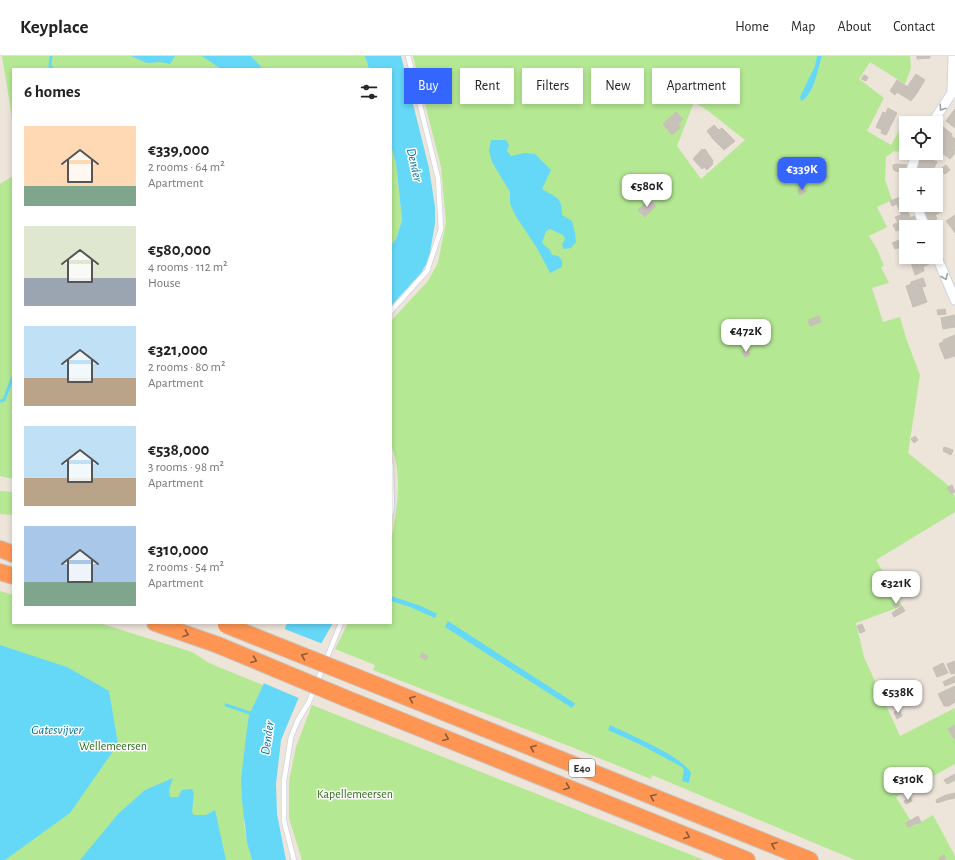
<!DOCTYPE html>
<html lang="en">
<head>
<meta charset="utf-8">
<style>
  body { margin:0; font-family:"Alegreya Sans",sans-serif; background:#f6f6f6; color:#222; height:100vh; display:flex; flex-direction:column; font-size:15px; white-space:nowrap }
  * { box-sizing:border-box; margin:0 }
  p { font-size:13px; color:#767676 }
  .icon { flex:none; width:22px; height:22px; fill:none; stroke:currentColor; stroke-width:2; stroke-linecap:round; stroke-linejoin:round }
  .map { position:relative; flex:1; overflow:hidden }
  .panel { position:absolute; left:12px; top:12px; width:380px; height:556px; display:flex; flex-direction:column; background:#fff; border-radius:0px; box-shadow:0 2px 6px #0003 }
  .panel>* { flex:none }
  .guide { position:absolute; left:404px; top:12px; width:380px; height:36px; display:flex; gap:8px }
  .controls { position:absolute; left:899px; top:60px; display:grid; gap:8px }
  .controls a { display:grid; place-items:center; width:44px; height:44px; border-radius:0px; background:#fff; box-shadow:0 2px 6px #0003; font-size:20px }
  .price { position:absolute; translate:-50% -34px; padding:0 9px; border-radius:8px; background:#fff; color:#222; font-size:13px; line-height:26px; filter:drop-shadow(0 1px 2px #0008) }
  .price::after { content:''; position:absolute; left:50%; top:24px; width:12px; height:9px; margin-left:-6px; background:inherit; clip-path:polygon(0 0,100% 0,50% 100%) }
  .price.on { background:#3565ff; color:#fff }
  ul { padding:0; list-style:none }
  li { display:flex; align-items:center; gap:12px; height:100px; padding:0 12px }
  li span { display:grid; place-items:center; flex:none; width:112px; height:80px; border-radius:0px; color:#555 }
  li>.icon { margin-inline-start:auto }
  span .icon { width:48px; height:48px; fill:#fffc; stroke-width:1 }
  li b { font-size:17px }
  h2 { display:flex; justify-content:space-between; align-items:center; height:48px; padding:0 12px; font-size:17px }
  .chip { padding:0 14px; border-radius:0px; background:#fff; box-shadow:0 2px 6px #0003; font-size:14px; line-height:36px }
  .chip.on { background:#3565ff; color:#fff }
  header { display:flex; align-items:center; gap:24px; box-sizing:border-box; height:56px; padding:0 20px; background:#fff; border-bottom:1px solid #e0e0e0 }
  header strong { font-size:19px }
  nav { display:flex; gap:22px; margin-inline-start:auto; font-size:14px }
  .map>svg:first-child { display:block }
  .green { fill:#b4e892; fill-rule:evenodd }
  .water { fill:#65d8f8 }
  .pier { fill:#ede4da }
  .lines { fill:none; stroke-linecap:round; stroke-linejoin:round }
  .stream { stroke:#65d8f8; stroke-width:3 }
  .building { fill:#c8c1ba; stroke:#c8c0b4 }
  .service-casing { stroke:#cfd4e4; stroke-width:6 }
  .minor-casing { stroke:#cfd4e4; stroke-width:11 }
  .motorway-casing { stroke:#c8c8c8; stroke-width:18 }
  .service { stroke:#fff; stroke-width:4.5 }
  .minor { stroke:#fff; stroke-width:9 }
  .motorway { stroke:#ff9553; stroke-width:16 }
  .motorway-bridge-casing { stroke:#c8c8c8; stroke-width:18; stroke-linecap:butt }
  .motorway-bridge { stroke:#ff9553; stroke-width:16 }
  .oneway { stroke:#9f9f9f }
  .oneway2 { stroke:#8a5a3c }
  .labels { text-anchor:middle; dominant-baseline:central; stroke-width:3; stroke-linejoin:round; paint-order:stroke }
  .shield { fill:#fff; stroke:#6a6a6a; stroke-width:1 }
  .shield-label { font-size:11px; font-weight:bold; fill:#2a2a2a }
  .park-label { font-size:12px; fill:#2b6c14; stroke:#fff }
  .water-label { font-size:13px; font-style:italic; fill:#0375a4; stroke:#fff }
</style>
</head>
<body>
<header>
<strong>Keyplace</strong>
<nav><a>Home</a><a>Map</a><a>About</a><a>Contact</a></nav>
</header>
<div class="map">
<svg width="955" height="804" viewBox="0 0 955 804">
  <rect width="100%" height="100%" fill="#ede4da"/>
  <g class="green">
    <path d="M2 0H365L369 13H13V67Z"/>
    <path d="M413 0H910L911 12 905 28 870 6 859 23 884 42 867 75 891 89 906 63 917 67H906V97H911V98L894 95 886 101 885 124 892 144 877 151 887 171 869 180 877 193 884 210 881 211 889 227 872 232 883 266 900 261 906 282 920 319 908 397 949 430 955 441V456L876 504 902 550 856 567 864 601 900 680 955 652V708L896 741 914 770 933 759 955 800V804H855L652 719 651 723 569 690 373 614 375 609 335 593 348 567H391V481L393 475C398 445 402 418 391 389V265L428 225 438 207 446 166 441 111ZM694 46 707 54 745 84 701 123 677 90Z"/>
    <path d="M391 90 396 107 402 164 396 183 391 189Z"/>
    <path d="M13 120V423L0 420V128Z"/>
    <path d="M0 435 13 436V459L0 458Z"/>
    <path d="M0 535 13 539V567H99L192 596 209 607 263 629 249 659 244 768 247 787 252 804H0Z"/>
    <path d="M312 649 352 665 704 804H302L289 762V725L296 691Z"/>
  </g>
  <g class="water">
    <path d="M131 0H175L170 8 160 6 147 7Z"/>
    <path d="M202 0H251L261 11 260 13H221Z"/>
    <path d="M365 0H401L429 112 435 151V167L429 203 421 217 391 250V189L396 183 402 164 396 107 391 90V13H369Z"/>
    <path d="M817 0H822C818 12 814 39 801 45L800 41 815 10Z"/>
    <path d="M491 84H506L509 89 507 95 511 100 525 97 535 98 551 114 542 133C557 142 562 141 562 159L572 165 575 177 576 186 571 192 564 193 562 189 565 183 563 179 550 173 546 175 542 187 550 194 552 199 558 200 562 204V211L550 217 537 192 515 159 510 147V136L492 106 489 95Z"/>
    <path d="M391 540 421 550 437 558 435 562 410 551 391 545Z"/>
    <path d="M448 565 573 646 575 648 572 652 445 571Z"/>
    <path d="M287 567H333L322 586 281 684 276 728 277 758 286 804H252L247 787 242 744 241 724 246 680 249 659 263 629Z"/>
    <path d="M0 589 67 611 109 635 118 688 70 757 5 804H0Z"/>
    <path d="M610 669C632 680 676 697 691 716L689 727 682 725 684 714 682 711 641 689 608 674Z"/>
    <path d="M173 722 169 734 170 741H178L182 734 192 733 194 737 192 756 194 759H206L215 754 226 804H80L118 758 145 734Z"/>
  </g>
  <path class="pier" d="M282 572 323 588 301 643 261 626Z"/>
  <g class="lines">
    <g class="stream">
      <path d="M51 0 50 10 53 13"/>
      <path d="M0 345 4 344 13 320"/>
      <path d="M226 649 250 657"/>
    </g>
  </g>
  <g class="building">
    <path d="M917 0H930V2L917 3Z"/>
    <path d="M696 14 700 17 692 28 687 25Z"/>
    <path d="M723 18 726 21 715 34 712 32Z"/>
    <path d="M916 18 925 24 917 37 907 31Z"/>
    <path d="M864 19 868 21 866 25 861 23Z"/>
    <path d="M897 24 917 37 911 45 897 36 895 39 890 35Z"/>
    <path d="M888 52 897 57 886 79 881 77 882 74 876 71 883 56 886 57Z"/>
    <path d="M955 53V61L951 58Z"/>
    <path d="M676 56 683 63 678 68 681 71 672 79 663 68Z"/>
    <path d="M951 58 955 61V72L946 65Z"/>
    <path d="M714 69 719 74 722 72 724 74 713 83 707 75Z"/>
    <path d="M942 70 952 78 951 80 955 83V90L937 77Z"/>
    <path d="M724 74 735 85 724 94 713 83Z"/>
    <path d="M937 77 955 90 954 96 955 97 950 103 941 96 939 100 935 97Z"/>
    <path d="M702 93 703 94 705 93 713 105 712 107 711 106 702 113 693 103Z"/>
    <path d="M919 100 928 104 929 102 937 106 932 116 926 113 925 115 914 110Z"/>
    <path d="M711 106 713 108 707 114 704 111Z"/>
    <path d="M896 108 908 109V117L895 115 893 113V109Z"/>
    <path d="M946 109 950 114 945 118 943 116 940 119 937 115Z"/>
    <path d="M825 116 828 121 822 125 819 121Z"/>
    <path d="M803 131 806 135 800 139 797 135Z"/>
    <path d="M906 139V149L909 153H907L910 161 898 167 895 161 901 159 897 148 892 150 890 145Z"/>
    <path d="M936 141H937L940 147 936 148 938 153 941 152 943 155 935 159 937 163 927 166 921 149H936Z"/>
    <path d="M649 143 656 150 645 161 638 154Z"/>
    <path d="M917 159 921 170 908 171 907 167 902 169 901 165Z"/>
    <path d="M955 159V171L953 168 950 170 946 165Z"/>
    <path d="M901 165 904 172 896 175 893 169Z"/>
    <path d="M953 168 955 171V177L950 170Z"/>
    <path d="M906 181V186L903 187 904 190 895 193 892 187Z"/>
    <path d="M917 201H926L929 208 923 211 924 215 915 219 910 203Z"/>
    <path d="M923 222 926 230 922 231 923 235 927 246 913 251 906 230 911 228V226Z"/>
    <path d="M945 253 946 258 938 259 937 254Z"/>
    <path d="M955 259V271L943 273 941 262Z"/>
    <path d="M819 260 821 266 810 270 808 264Z"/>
    <path d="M955 279V300L945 303 939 288 944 285 943 284Z"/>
    <path d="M748 293 750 299 745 301 742 295Z"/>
    <path d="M915 380 918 384 914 387 911 383Z"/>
    <path d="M944 391 953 394 951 399 943 395Z"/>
    <path d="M952 429 955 436 951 438 947 432Z"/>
    <path d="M897 546 899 550 895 552 893 548Z"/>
    <path d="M902 550 905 555 894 561 892 557Z"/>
    <path d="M862 568 865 575 860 577 857 570Z"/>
    <path d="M422 597 428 600 426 604 420 601Z"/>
    <path d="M955 605V617L951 618 947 608Z"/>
    <path d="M943 607 948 617 937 621 933 612Z"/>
    <path d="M955 620V626L945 630 943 626Z"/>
    <path d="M955 630V646L949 650H944L938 638Z"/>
    <path d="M899 654 902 660 897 663 894 656Z"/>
    <path d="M955 669V683H954L948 673Z"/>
    <path d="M955 718V724L947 728 944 724Z"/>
    <path d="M955 737V742L946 744 937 747 936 744 946 739Z"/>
    <path d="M910 741 912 745 906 748 904 745Z"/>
    <path d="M918 760 921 766 908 771 906 767Z"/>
    <path d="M944 799 946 803 940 804 939 802Z"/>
  </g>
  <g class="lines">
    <g class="service-casing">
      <g id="service">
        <path d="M391 255 427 215 441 173 438 122 408 0"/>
        <path d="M391 409 392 451 391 457"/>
        <path d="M294 804 284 765V725L291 681 298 664 309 646 341 567"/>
      </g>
    </g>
    <g class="minor-casing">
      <g id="minor">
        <path d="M932 67 952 37 953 0"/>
        <path d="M910 119 916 97"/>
        <path d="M916 149 925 171"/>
        <path d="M936 199 955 244"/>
      </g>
    </g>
    <g class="motorway-casing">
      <g id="motorway">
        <path d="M0 493 13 498"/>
        <path d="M0 516 13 520"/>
        <path d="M155 567 218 589"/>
        <path d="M354 620 810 804"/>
        <path d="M345 642 747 804"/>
      </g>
    </g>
    <use href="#service" class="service"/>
    <use href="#minor" class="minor"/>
    <use href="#motorway" class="motorway"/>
    <g class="motorway-bridge-casing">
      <g id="motorway-bridge">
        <path d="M226 569 354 620"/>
        <path d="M218 589 345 642"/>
      </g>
    </g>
    <use href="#motorway-bridge" class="motorway-bridge"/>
  </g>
  <defs><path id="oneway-chevron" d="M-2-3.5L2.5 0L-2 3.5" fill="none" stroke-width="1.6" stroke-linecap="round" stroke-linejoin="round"/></defs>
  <g class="oneway">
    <use href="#oneway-chevron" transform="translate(942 52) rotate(124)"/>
    <use href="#oneway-chevron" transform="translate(945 221) rotate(68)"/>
  </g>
  <g class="oneway2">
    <use href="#oneway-chevron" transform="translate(186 578) rotate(20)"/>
    <use href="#oneway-chevron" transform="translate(304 600) rotate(-158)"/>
    <use href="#oneway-chevron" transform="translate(254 604) rotate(22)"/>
    <use href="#oneway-chevron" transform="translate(412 643) rotate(-158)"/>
    <use href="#oneway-chevron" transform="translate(446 682) rotate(22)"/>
    <use href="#oneway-chevron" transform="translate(533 692) rotate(-158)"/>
    <use href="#oneway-chevron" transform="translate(567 731) rotate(22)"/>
    <use href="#oneway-chevron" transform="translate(653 741) rotate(-158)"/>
    <use href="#oneway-chevron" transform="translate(687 780) rotate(22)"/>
    <use href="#oneway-chevron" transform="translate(774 789) rotate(-158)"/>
  </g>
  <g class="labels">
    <rect class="shield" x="569" y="703" width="26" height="18" rx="3"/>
    <g class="shield-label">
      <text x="582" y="712">E40</text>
    </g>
    <g class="park-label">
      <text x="113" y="690">Wellemeersen</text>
      <text x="355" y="738">Kapellemeersen</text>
    </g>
    <g class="water-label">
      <text transform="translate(414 109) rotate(77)">Dender</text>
      <text x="57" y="674">Gatesvijver</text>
      <text transform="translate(268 682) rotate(-82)">Dender</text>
    </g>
  </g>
</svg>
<div class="controls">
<a><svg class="icon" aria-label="locate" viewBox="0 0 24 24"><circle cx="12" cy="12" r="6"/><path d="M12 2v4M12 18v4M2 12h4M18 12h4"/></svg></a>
<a>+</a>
<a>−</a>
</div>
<b class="price on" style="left:802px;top:135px">€339K</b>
<b class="price" style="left:647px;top:152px">€580K</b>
<b class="price" style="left:746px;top:297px">€472K</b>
<b class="price" style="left:896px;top:549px">€321K</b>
<b class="price" style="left:898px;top:658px">€538K</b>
<b class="price" style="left:908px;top:745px">€310K</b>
<div class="guide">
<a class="chip on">Buy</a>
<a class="chip">Rent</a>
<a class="chip">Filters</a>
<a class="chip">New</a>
<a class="chip">Apartment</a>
</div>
<section class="panel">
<h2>6 homes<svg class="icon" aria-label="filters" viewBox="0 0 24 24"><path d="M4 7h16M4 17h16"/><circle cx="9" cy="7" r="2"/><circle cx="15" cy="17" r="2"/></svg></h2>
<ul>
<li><span style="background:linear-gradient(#ffd9b3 75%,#7fa58c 0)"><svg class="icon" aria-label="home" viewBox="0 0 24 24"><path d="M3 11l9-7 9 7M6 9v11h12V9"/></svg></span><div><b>€339,000</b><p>2 rooms · 64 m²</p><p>Apartment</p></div></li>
<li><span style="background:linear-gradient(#dfe7d0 65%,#9aa5b1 0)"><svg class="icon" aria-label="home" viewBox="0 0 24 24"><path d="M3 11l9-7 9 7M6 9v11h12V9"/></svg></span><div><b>€580,000</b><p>4 rooms · 112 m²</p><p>House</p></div></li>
<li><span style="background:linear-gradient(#bfe0f5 65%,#b9a48a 0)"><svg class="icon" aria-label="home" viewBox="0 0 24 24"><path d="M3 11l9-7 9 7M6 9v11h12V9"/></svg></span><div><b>€321,000</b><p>2 rooms · 80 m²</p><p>Apartment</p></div></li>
<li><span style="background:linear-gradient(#bfe0f5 65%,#b9a48a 0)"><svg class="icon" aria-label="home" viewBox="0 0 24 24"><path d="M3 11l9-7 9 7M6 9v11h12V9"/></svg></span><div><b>€538,000</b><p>3 rooms · 98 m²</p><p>Apartment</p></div></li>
<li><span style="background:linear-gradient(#a9c7e8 70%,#7fa58c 0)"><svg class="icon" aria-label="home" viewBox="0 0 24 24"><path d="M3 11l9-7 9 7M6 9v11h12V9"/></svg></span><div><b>€310,000</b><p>2 rooms · 54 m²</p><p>Apartment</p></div></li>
</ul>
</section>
</div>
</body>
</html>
